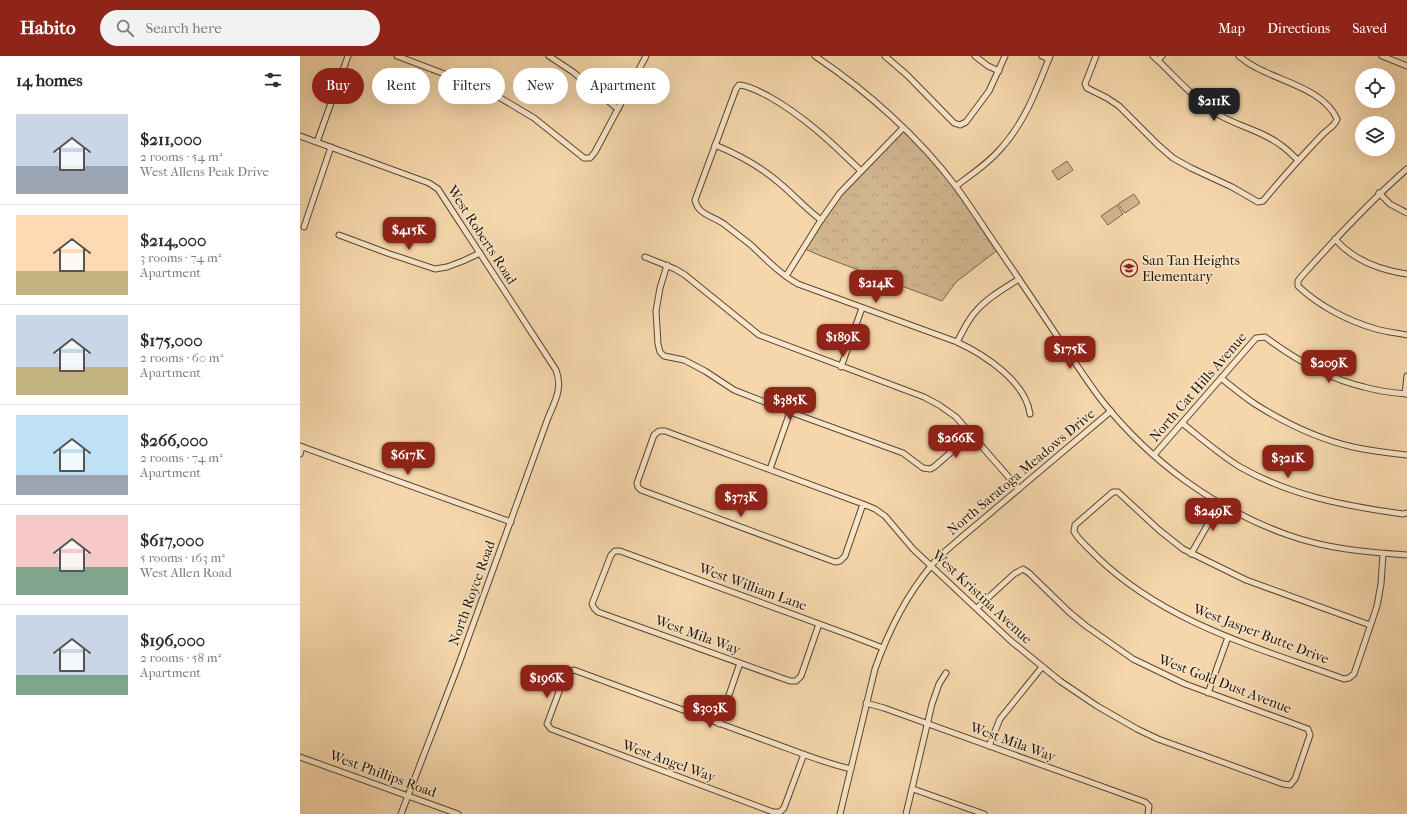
<!DOCTYPE html>
<html lang="en">
<head>
<meta charset="utf-8">
<style>
  body { margin:0; font-family:"IM FELL French Canon",serif; background:#f2f2f3; color:#2b2b33; height:100vh; display:flex; flex-direction:column; font-size:15px; white-space:nowrap }
  * { box-sizing:border-box; margin:0 }
  p { font-size:13px; color:#7c7c81 }
  .icon { flex:none; width:22px; height:22px; fill:none; stroke:currentColor; stroke-width:2; stroke-linecap:round; stroke-linejoin:round }
  .map { position:relative; flex:1; overflow:hidden }
  .details { display:flex; flex-direction:column; background:#fff; width:300px }
  .details>* { flex:none }
  .banner { position:absolute; left:12px; top:12px; width:380px; height:36px; display:flex; gap:8px }
  .controls { position:absolute; left:1055px; top:12px; display:grid; gap:8px }
  .controls a { display:grid; place-items:center; width:40px; height:40px; border-radius:50%; background:#fff; box-shadow:0 4px 16px #0002; font-size:20px }
  .price { position:absolute; translate:-50% -34px; padding:0 9px; border-radius:8px; background:#8f2418; color:#fff; font-size:13px; line-height:26px; filter:drop-shadow(0 1px 2px #0008) }
  .price::after { content:''; position:absolute; left:50%; top:24px; width:12px; height:9px; margin-left:-6px; background:inherit; clip-path:polygon(0 0,100% 0,50% 100%) }
  .price.current { background:#222; color:#fff }
  ul { padding:0; list-style:none }
  li { display:flex; align-items:center; gap:12px; height:100px; padding:0 16px }
  li+li { border-top:1px solid #e1e1e2 }
  li span { display:grid; place-items:center; flex:none; width:112px; height:80px; border-radius:0px; color:#555 }
  li>.icon { margin-inline-start:auto }
  span .icon { width:48px; height:48px; fill:#fffc; stroke-width:1 }
  li b { font-size:17px }
  h2 { display:flex; justify-content:space-between; align-items:center; height:48px; padding:0 16px; font-size:17px }
  .pill { padding:0 14px; border-radius:18px; background:#fff; box-shadow:0 4px 16px #0002; font-size:14px; line-height:36px }
  .pill.current { background:#8f2418; color:#fff }
  header { display:flex; align-items:center; gap:24px; box-sizing:border-box; height:56px; padding:0 20px; background:#8f2418; color:#fff }
  header strong { font-size:19px }
  nav { display:flex; gap:22px; margin-inline-start:auto; font-size:14px }
  .search { width:280px; height:36px; background:#f2f2f3; display:flex; align-items:center; gap:10px; box-sizing:border-box; padding:0 14px; border-radius:22px; color:#7c7c81; font-size:15px }
  main { display:flex; flex:1; min-height:0 }
  .map>svg:first-child { display:block }
  .grass { fill:#d2b690; stroke:#7a664c }
  .park { fill:url(#park-crowns); stroke:#7a664c }
  .lines { fill:none; stroke-linecap:round; stroke-linejoin:round }
  .minor-casing { stroke:#574632; stroke-width:7 }
  .minor { stroke:#f9e5c9; stroke-width:5 }
  .labels { text-anchor:middle; dominant-baseline:central; stroke-width:3; stroke-linejoin:round; paint-order:stroke }
  .street-label { font-size:14px; fill:#221609; stroke:#f9e5c9 }
  .poi-label { font-size:14px; fill:#221609; stroke:#f9e5c9; text-anchor:start }
</style>
</head>
<body>
<header>
<strong>Habito</strong>
<div class="search"><svg class="icon" aria-label="search" viewBox="0 0 24 24"><circle cx="10" cy="10" r="6"/><path d="M15 15l6 6"/></svg>Search here</div>
<nav><a>Map</a><a>Directions</a><a>Saved</a></nav>
</header>
<main>
<section class="details">
<h2>14 homes<svg class="icon" aria-label="filters" viewBox="0 0 24 24"><path d="M4 7h16M4 17h16"/><circle cx="9" cy="7" r="2"/><circle cx="15" cy="17" r="2"/></svg></h2>
<ul>
<li><span style="background:linear-gradient(#c9d6e8 65%,#9aa5b1 0)"><svg class="icon" aria-label="home" viewBox="0 0 24 24"><path d="M3 11l9-7 9 7M6 9v11h12V9"/></svg></span><div><b>$211,000</b><p>2 rooms · 54 m²</p><p>West Allens Peak Drive</p></div></li>
<li><span style="background:linear-gradient(#ffd9b3 70%,#c2b280 0)"><svg class="icon" aria-label="home" viewBox="0 0 24 24"><path d="M3 11l9-7 9 7M6 9v11h12V9"/></svg></span><div><b>$214,000</b><p>3 rooms · 74 m²</p><p>Apartment</p></div></li>
<li><span style="background:linear-gradient(#c9d6e8 65%,#c2b280 0)"><svg class="icon" aria-label="home" viewBox="0 0 24 24"><path d="M3 11l9-7 9 7M6 9v11h12V9"/></svg></span><div><b>$175,000</b><p>2 rooms · 60 m²</p><p>Apartment</p></div></li>
<li><span style="background:linear-gradient(#bfe0f5 75%,#9aa5b1 0)"><svg class="icon" aria-label="home" viewBox="0 0 24 24"><path d="M3 11l9-7 9 7M6 9v11h12V9"/></svg></span><div><b>$266,000</b><p>2 rooms · 74 m²</p><p>Apartment</p></div></li>
<li><span style="background:linear-gradient(#f6c9c9 65%,#7fa58c 0)"><svg class="icon" aria-label="home" viewBox="0 0 24 24"><path d="M3 11l9-7 9 7M6 9v11h12V9"/></svg></span><div><b>$617,000</b><p>5 rooms · 163 m²</p><p>West Allen Road</p></div></li>
<li><span style="background:linear-gradient(#c9d6e8 75%,#7fa58c 0)"><svg class="icon" aria-label="home" viewBox="0 0 24 24"><path d="M3 11l9-7 9 7M6 9v11h12V9"/></svg></span><div><b>$196,000</b><p>2 rooms · 58 m²</p><p>Apartment</p></div></li>
</ul>
</section>
<div class="map">
<svg width="1107" height="758" viewBox="0 0 1107 758">
  <defs>
    <pattern id="park-crowns" width="20" height="18" patternUnits="userSpaceOnUse"><rect width="20" height="18" fill="#d2b690"/><path d="M2 6a3 3 0 1 1 6 0M12 15a3 3 0 1 1 6 0" fill="none" stroke="#b49c7b"/></pattern>
  </defs>
  <rect width="100%" height="100%" fill="#f6d7ac"/>
  <filter id="stains"><feTurbulence type="fractalNoise" baseFrequency=".005" numOctaves="4"/><feColorMatrix values="0 0 0 0 .2 0 0 0 0 .09 0 0 0 0 .02 0 0 0 .5 -.17"/></filter>
  <radialGradient id="worn" r=".72"><stop offset=".6" stop-color="#630" stop-opacity="0"/><stop offset="1" stop-color="#630" stop-opacity=".3"/></radialGradient>
  <g class="grass">
    <path d="M767 105 773 114 758 124 752 115Z"/>
    <path d="M834 138 840 147 825 157 818 148Z"/>
    <path d="M817 149 823 158 808 169 801 160Z"/>
  </g>
  <path class="park" d="M603 72 656 130 699 193 656 226 642 245 521 200 503 192 532 147Z"/>
  <g class="lines">
    <g class="minor-casing">
      <g id="minor">
        <path d="M97 0 187 34 234 62 284 102H290L295 96 346 0"/>
        <path d="M249 0 273 16 318 53"/>
        <path d="M515 0C567 35 619 81 657 132 671 151 684 172 698 192 719 223 740 254 761 286 775 306 788 327 803 346 851 406 915 453 988 479 1027 493 1066 496 1107 499"/>
        <path d="M585 0 607 19 654 67 660 69 666 66 689 35 705 0"/>
        <path d="M675 0 688 10 699 15"/>
        <path d="M742 0 749 3"/>
        <path d="M796 0 785 28 787 32 807 42 819 50 858 89 873 102 891 112 932 131 958 146 963 145C982 122 1002 100 1023 78 1028 73 1035 70 1037 63 1024 34 983 26 957 12 951 9 945 5 939 0"/>
        <path d="M853 0C873 18 891 40 914 56 935 70 962 74 982 90 988 94 993 100 998 104"/>
        <path d="M1082 0 1107 10"/>
        <path d="M858 4 862 0"/>
        <path d="M0 80 129 127 138 133 256 314C263 332 255 345 248 362L158 610 101 758"/>
        <path d="M17 86 48 0"/>
        <path d="M415 89C437 98 458 109 477 125 492 137 505 152 521 164"/>
        <path d="M1107 113C1069 146 1035 183 1001 221L998 225V230C1019 250 1048 265 1076 273 1086 276 1097 277 1107 279"/>
        <path d="M561 115C532 87 504 60 468 40 458 35 450 30 439 29L436 33 395 144C398 159 413 160 424 168 433 175 442 182 451 189 466 203 480 218 498 228L657 286C685 299 726 326 730 358"/>
        <path d="M656 130C672 118 690 106 703 90 726 64 737 32 750 0"/>
        <path d="M1079 137 1090 148 1107 157"/>
        <path d="M4 171 31 91"/>
        <path d="M39 179 90 198 135 213 147 211 163 205 180 197"/>
        <path d="M1035 183C1053 204 1080 214 1107 218"/>
        <path d="M345 201 375 213 385 219 459 279 624 341 639 349 656 361 719 433"/>
        <path d="M367 209 360 232 356 255 358 288 360 296 364 300 384 304 405 315 434 334 490 356 603 397 623 412 630 413 634 411 672 378"/>
        <path d="M486 220 521 164 540 137 603 72"/>
        <path d="M657 286C663 275 668 263 677 254 688 241 705 232 719 223"/>
        <path d="M541 311 562 252"/>
        <path d="M921 322C932 331 943 340 955 348 985 367 1018 383 1053 391 1071 395 1089 397 1107 399"/>
        <path d="M1105 338 1107 320"/>
        <path d="M882 367C901 382 919 398 940 411 991 440 1046 450 1103 458L1107 457"/>
        <path d="M0 390 211 466"/>
        <path d="M0 398 2 391"/>
        <path d="M854 399 956 282 965 281C993 302 1029 323 1064 331 1078 335 1093 337 1107 338"/>
        <path d="M470 413 490 356"/>
        <path d="M563 448 545 500 540 505 535 506 341 434 338 431 337 427 354 379 359 375H365L563 448 575 453 585 460 613 493 711 585 760 625 797 650 837 673 858 683 983 728 990 729 995 723 1010 679 1008 673 885 628 833 603 786 570 769 556 729 517 723 513 714 518 677 552"/>
        <path d="M891 498 920 447"/>
        <path d="M519 568 501 620 496 625H490L298 556 294 552 292 548 311 499 315 495H320L552 580 583 592"/>
        <path d="M1070 569 946 524 895 499 883 493 859 474 818 436H813L775 469C775 471 774 473 774 475 776 482 791 494 796 500 865 567 956 591 1044 623L1049 622 1054 618 1077 550 1081 528 1083 498"/>
        <path d="M908 637 928 581"/>
        <path d="M566 647 584 652 845 746 849 750 848 758"/>
        <path d="M419 668 440 607"/>
        <path d="M689 690 700 663 742 611"/>
        <path d="M504 698 484 752 480 756H473L251 673 247 668 266 617 274 614C336 637 399 660 462 683 491 693 520 706 551 713"/>
        <path d="M0 701 158 758"/>
        <path d="M613 733 684 758"/>
        <path d="M540 758 575 613C588 576 606 540 631 510 638 501 647 494 656 486L811 355"/>
        <path d="M606 758 632 648 639 628 646 617"/>
      </g>
    </g>
    <use href="#minor" class="minor"/>
  </g>
  <defs>
    <g id="school-ring" transform="scale(0.9)"><circle r="9.5" fill="#f9e5c9" stroke="#8f2418" stroke-width="1.5"/><path d="M0-5L7-2L0 1L-7-2ZM-4 1L0 2.5L4 1V4Q0 6-4 4Z" fill="#8f2418"/></g>
  </defs>
  <g fill-rule="evenodd">
    <use href="#school-ring" x="829" y="212"/>
  </g>
  <g class="labels">
    <g class="street-label">
      <text transform="translate(182 179) rotate(57)">West Roberts Road</text>
      <text transform="translate(898 331) rotate(-49)">North Cat Hills Avenue</text>
      <text transform="translate(721 416) rotate(-40)">North Saratoga Meadows Drive</text>
      <text transform="translate(453 531) rotate(20)">West William Lane</text>
      <text transform="translate(172 537) rotate(-70)">North Royce Road</text>
      <text transform="translate(682 541) rotate(43)">West Kristina Avenue</text>
      <text transform="translate(961 578) rotate(21)">West Jasper Butte Drive</text>
      <text transform="translate(398 579) rotate(20)">West Mila Way</text>
      <text transform="translate(925 628) rotate(21)">West Gold Dust Avenue</text>
      <text transform="translate(713 686) rotate(20)">West Mila Way</text>
      <text transform="translate(369 705) rotate(20)">West Angel Way</text>
      <text transform="translate(83 718) rotate(20)">West Phillips Road</text>
    </g>
    <g class="poi-label">
      <text x="842" y="204">San Tan Heights<tspan x="842" dy="16">Elementary</tspan></text>
    </g>
  </g>
  <rect width="100%" height="100%" filter="url(#stains)"/>
  <rect width="100%" height="100%" fill="url(#worn)"/>
</svg>
<div class="controls">
<a><svg class="icon" aria-label="locate" viewBox="0 0 24 24"><circle cx="12" cy="12" r="6"/><path d="M12 2v4M12 18v4M2 12h4M18 12h4"/></svg></a>
<a><svg class="icon" aria-label="layers" viewBox="0 0 24 24"><path d="M12 4l9 5-9 5-9-5zM3 14l9 5 9-5"/></svg></a>
</div>
<b class="price current" style="left:914px;top:66px">$211K</b>
<b class="price" style="left:109px;top:195px">$415K</b>
<b class="price" style="left:576px;top:248px">$214K</b>
<b class="price" style="left:543px;top:302px">$189K</b>
<b class="price" style="left:770px;top:314px">$175K</b>
<b class="price" style="left:1029px;top:328px">$209K</b>
<b class="price" style="left:490px;top:365px">$385K</b>
<b class="price" style="left:656px;top:403px">$266K</b>
<b class="price" style="left:108px;top:420px">$617K</b>
<b class="price" style="left:988px;top:423px">$321K</b>
<b class="price" style="left:441px;top:462px">$373K</b>
<b class="price" style="left:913px;top:476px">$249K</b>
<b class="price" style="left:247px;top:643px">$196K</b>
<b class="price" style="left:410px;top:673px">$303K</b>
<div class="banner">
<a class="pill current">Buy</a>
<a class="pill">Rent</a>
<a class="pill">Filters</a>
<a class="pill">New</a>
<a class="pill">Apartment</a>
</div>
</div>
</main>
</body>
</html>
